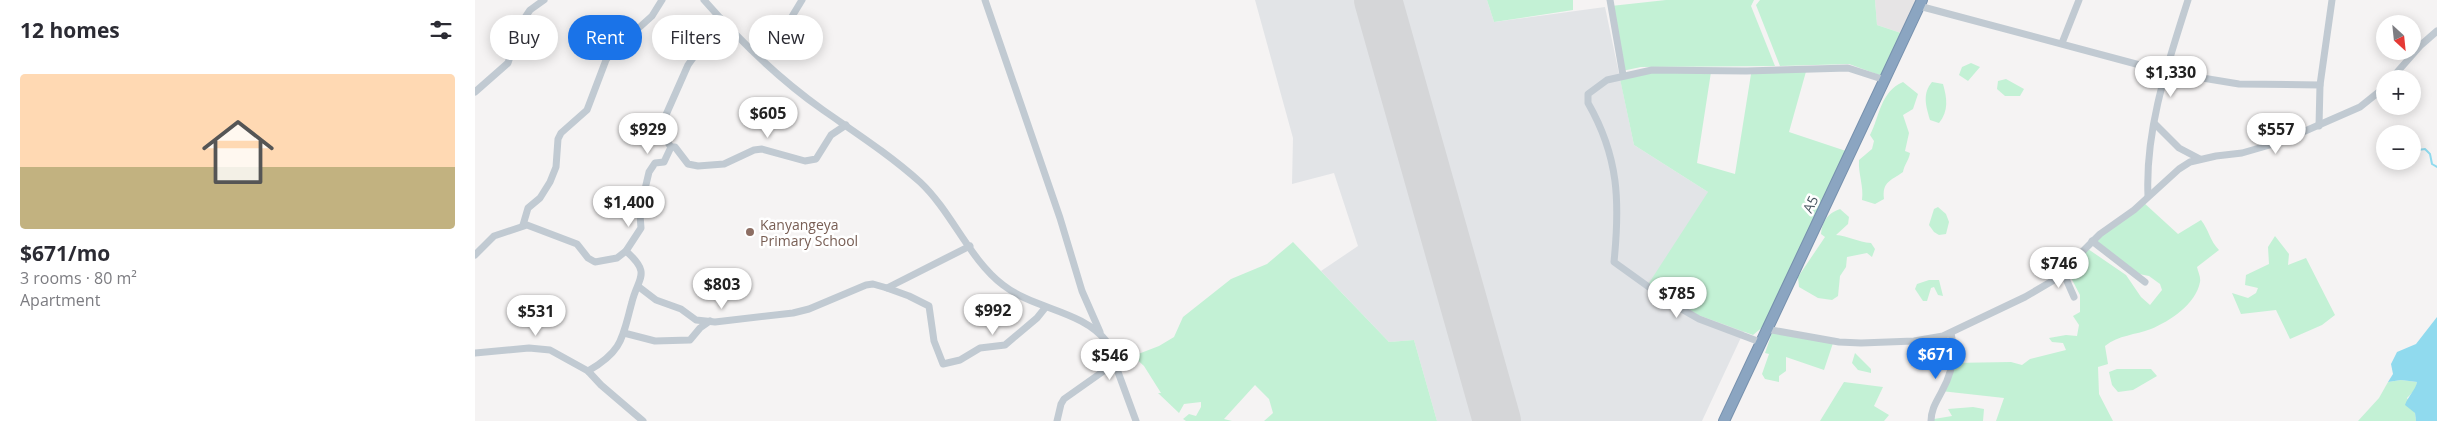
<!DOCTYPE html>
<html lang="en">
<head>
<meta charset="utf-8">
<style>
  body { margin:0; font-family:"Open Sans",sans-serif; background:#f2f2f3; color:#2b2b33; height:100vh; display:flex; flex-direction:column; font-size:19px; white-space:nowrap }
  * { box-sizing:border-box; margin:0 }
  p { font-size:16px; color:#7c7c81 }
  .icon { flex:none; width:28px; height:28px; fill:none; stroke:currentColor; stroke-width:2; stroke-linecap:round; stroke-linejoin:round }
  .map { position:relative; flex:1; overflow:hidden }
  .details { display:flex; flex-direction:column; background:#fff; width:475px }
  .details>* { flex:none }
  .hud { position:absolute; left:15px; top:15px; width:475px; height:45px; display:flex; gap:10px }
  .needle { width:32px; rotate:153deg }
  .buttons { position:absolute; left:1901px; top:15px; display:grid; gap:10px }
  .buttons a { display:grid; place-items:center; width:45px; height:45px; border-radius:50%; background:#fff; box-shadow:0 2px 12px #0003; font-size:25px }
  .price { position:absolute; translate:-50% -42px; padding:0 11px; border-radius:18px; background:#fff; color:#222; font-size:16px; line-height:32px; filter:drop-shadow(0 1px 2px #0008) }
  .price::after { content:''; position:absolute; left:50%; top:30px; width:15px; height:11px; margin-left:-8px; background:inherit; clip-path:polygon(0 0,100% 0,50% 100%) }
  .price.on { background:#1a73e8; color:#fff }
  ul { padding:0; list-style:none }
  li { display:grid; align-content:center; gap:10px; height:265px; padding:0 20px }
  li span { display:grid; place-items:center; height:155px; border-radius:5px; color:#555 }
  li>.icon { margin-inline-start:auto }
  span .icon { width:90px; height:90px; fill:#fffc; stroke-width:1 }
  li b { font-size:21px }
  h2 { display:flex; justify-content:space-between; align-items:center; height:60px; padding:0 20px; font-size:21px }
  .chip { padding:0 18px; border-radius:22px; background:#fff; box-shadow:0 2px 12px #0003; font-size:18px; line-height:45px }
  .chip.on { background:#1a73e8; color:#fff }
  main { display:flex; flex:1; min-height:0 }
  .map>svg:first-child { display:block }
  .education { fill:#e6e4e5 }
  .airport { fill:#e2e4e7 }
  .green { fill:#c3f1d5 }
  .water { fill:#90daee }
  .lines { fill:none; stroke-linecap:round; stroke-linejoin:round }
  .stream { stroke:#90daee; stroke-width:2 }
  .runway { stroke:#d5d6d8; stroke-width:48 }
  .highway-casing { stroke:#7690ad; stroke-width:12 }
  .minor { stroke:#c1cad2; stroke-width:7 }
  .highway { stroke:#8ba5c1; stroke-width:10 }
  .education-dot { fill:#8d6e63; stroke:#fff; stroke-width:2 }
  .labels { text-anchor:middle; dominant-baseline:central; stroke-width:5; stroke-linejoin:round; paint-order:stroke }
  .street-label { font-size:14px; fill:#4a5661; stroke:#fff }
  .education-label { font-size:14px; fill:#785e54; stroke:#fff; text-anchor:start }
</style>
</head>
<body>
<main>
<section class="details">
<h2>12 homes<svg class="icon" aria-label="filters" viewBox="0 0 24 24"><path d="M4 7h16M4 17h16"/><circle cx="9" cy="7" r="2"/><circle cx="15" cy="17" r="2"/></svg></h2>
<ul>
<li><span style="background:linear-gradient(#ffd9b3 60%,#c2b280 0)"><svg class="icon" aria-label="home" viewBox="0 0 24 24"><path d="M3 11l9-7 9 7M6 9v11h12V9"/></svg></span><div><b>$671/mo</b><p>3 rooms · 80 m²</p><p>Apartment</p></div></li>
</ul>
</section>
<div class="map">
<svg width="1962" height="421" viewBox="0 0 1962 421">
  <rect width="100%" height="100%" fill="#f5f3f3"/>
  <path class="education" d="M1400 0H1441L1426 33 1402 25Z"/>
  <path class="airport" d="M780 0H1012L1019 22 1130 7 1159 145 1233 192 1223 315 1269 331 1227 421H962L939 340 914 342 846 271 883 246 859 173 817 184 818 138Z"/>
  <g class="green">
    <path d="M1012 0H1098V10L1019 22Z"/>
    <path d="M1191 0H1279L1276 6 1300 66 1166 67 1147 71 1136 6Z"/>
    <path d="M1285 0H1400L1402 25 1426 33 1407 76 1374 64 1305 66 1281 5Z"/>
    <path d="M1496 63 1505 67 1493 81 1484 75 1487 67Z"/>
    <path d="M1277 68H1332L1314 132 1371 151 1290 325 1278 335 1223 315 1174 283 1233 192 1159 145 1145 79 1170 73 1236 72 1222 163 1260 174Z"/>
    <path d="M1531 79 1549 89 1545 96H1530L1522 89 1523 81Z"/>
    <path d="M1428 82 1443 94 1438 109 1428 115 1434 133 1430 151 1435 153C1434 160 1429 165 1428 172 1416 181 1407 181 1409 199L1400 204 1387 200C1389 186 1383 174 1384 160L1397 149 1399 141 1395 135C1405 116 1405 92 1428 82Z"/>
    <path d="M1457 82 1468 84C1472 98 1474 111 1464 123L1455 120C1451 106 1447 94 1457 82Z"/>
    <path d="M1668 202 1703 234 1726 220C1734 230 1735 241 1744 250L1722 267C1723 272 1726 277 1725 282 1721 304 1695 321 1676 329 1660 335 1644 335 1630 346L1633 364 1623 367 1624 394 1638 421H1521L1529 398 1466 391 1475 363 1536 362 1547 365 1555 359 1591 350 1588 343 1577 342 1574 338 1591 335 1602 336 1604 325 1598 316 1605 312V295L1594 274 1613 249 1651 275 1666 297 1675 305 1687 290 1685 284 1674 276 1664 274 1621 241Z"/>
    <path d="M1463 207 1471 214 1474 222 1471 234 1464 235 1459 232 1454 225 1459 209Z"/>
    <path d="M1365 209 1374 217 1373 224 1361 235C1373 236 1383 242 1396 243L1400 249 1397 257 1392 253 1372 257 1371 267 1365 276 1363 296 1357 300 1343 298 1324 287 1323 277 1350 237 1346 234C1347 221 1353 213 1365 209Z"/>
    <path d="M1800 236 1814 254 1813 265 1831 258 1860 315 1847 325 1815 339 1801 310 1766 314 1757 293 1773 298 1781 293 1783 288 1770 285 1771 275 1794 264 1793 247Z"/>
    <path d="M818 242 914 342 939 340 962 421H789L798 413 794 399 780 385 749 419 757 421H711L708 419 714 414 721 416 726 407V402L709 404 704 413 683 393H686L669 366 658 356 684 346 699 337 708 317 756 279 792 264Z"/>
    <path d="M1454 280H1464L1468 296 1463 295 1459 287 1456 288 1452 301H1448L1440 289 1442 284Z"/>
    <path d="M1297 333 1358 343 1349 370 1311 357V371L1304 376V382L1290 379 1287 374 1294 354 1290 353Z"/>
    <path d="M1380 353 1396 369V373L1383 370 1377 363Z"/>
    <path d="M1642 369H1676L1682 376 1658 390 1643 392 1637 385 1634 372Z"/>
    <path d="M1926 380 1942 382 1940 390 1932 398 1940 413 1941 421H1883L1904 398 1913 382Z"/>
    <path d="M1369 382 1408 387 1399 406 1414 415 1409 421H1345Z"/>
    <path d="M1498 407 1509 409 1508 421H1458L1459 419 1477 416 1473 409Z"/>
  </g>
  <path class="water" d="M1962 317V421H1941L1940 413 1930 405C1933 396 1940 391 1942 382L1926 380 1913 382 1918 374 1916 364 1922 352 1941 344Z"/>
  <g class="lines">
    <path class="stream" d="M1938 154 1943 150 1950 149 1955 154 1957 164 1962 167"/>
    <path class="runway" d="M903 0 1022 421"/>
    <g class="highway-casing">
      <path id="highway" d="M1249 421 1447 0"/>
    </g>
    <g class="minor">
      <path d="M229 0C264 40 304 79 348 110 381 133 415 155 445 182 477 212 494 259 528 285 560 310 607 310 632 342L661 421"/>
      <path d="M510 0 585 218 607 291 625 332"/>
      <path d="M1135 0 1148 75"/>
      <path d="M1444 6 1691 72 1764 84 1845 85"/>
      <path d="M1587 43 1604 0"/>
      <path d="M285 57 310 28 327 0"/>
      <path d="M1916 79 1946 45 1962 31"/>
      <path d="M0 92 33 63 45 25 55 10 69 0"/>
      <path d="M1680 124 1704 148 1725 159"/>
      <path d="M1844 126 1845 85 1857 0"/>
      <path d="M196 147 191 140 182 135 180 126 183 120 190 117 213 65 246 19"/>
      <path d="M139 193 170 189 174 172 180 163 189 162 196 147H200L213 164 223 166 249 164 279 150 287 149 330 161 341 159 356 135 371 125"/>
      <path d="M1673 196C1670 129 1693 63 1713 0"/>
      <path d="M48 225 53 208 65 198 75 182 81 167 83 139 86 133 112 110 131 60 136 53 177 16 187 0"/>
      <path d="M1617 241 1670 282"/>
      <path d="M0 255 19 236 52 225 102 244 113 258 120 262 142 258 151 251 166 228 164 201 170 189"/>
      <path d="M1588 272 1599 297"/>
      <path d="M164 287 181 300 206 309 221 320 240 322 318 313 334 309 391 285 398 284 412 288 495 246"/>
      <path d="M412 288 434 296 454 306 459 341 468 364 485 360 505 348 530 345 562 318 570 308"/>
      <path d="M1291 329 1364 342 1386 343 1439 341 1468 336 1550 297 1579 280 1625 234 1659 210 1704 169 1715 162 1741 156 1767 153 1805 142 1885 107 1910 87"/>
      <path d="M149 333 180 341 215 340 225 328 235 321"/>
      <path d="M1285 342 1224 319 1196 303 1139 262C1145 202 1144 157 1113 103V94L1132 80 1177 70 1271 71 1373 68 1410 80"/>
      <path d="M0 353 54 348 75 350 113 371 126 385 168 421"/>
      <path d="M113 371C148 351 147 338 157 302 163 277 177 274 151 251"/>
      <path d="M582 421 586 404 589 399 640 363"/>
      <path d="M1456 421C1456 409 1462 401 1467 391 1477 373 1481 353 1476 333"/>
    </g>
    <use href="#highway" class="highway"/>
  </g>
  <circle class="education-dot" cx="275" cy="232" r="5"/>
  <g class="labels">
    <g class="street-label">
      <text transform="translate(1335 204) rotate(-64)">A5</text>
    </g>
    <g class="education-label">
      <text x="285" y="224">Kanyangeya<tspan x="285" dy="16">Primary School</tspan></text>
    </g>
  </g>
</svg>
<div class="buttons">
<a><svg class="needle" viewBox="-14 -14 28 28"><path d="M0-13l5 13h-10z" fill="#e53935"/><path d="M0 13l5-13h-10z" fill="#7c7c81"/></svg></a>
<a>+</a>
<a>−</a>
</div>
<b class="price" style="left:1696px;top:98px">$1,330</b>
<b class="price" style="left:293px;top:139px">$605</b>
<b class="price" style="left:173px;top:155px">$929</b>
<b class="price" style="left:1801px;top:155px">$557</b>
<b class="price" style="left:154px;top:228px">$1,400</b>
<b class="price" style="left:1584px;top:289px">$746</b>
<b class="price" style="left:247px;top:310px">$803</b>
<b class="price" style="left:1202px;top:319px">$785</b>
<b class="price" style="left:518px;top:336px">$992</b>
<b class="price" style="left:61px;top:337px">$531</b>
<b class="price on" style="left:1461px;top:380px">$671</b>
<b class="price" style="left:635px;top:381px">$546</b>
<div class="hud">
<a class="chip">Buy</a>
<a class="chip on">Rent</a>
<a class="chip">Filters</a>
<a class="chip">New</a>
</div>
</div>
</main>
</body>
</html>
